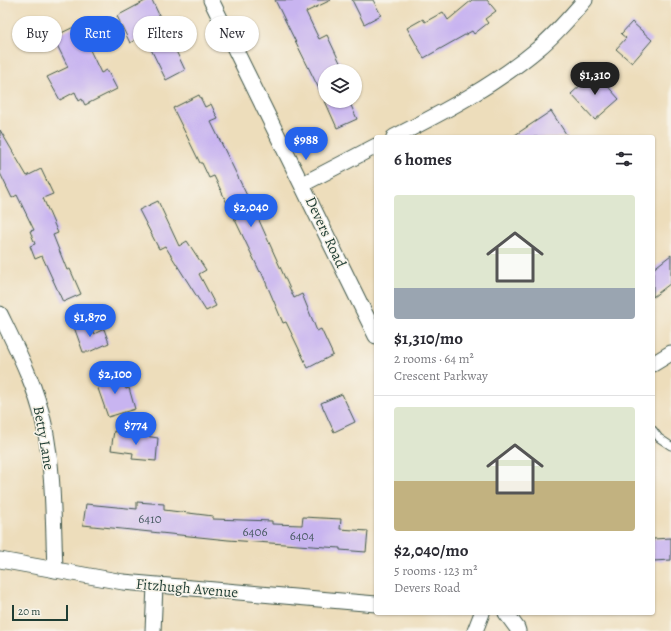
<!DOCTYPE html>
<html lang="en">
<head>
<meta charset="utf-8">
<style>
  body { margin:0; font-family:Alegreya,serif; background:#f2f2f3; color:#2b2b33; height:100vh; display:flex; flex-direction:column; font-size:15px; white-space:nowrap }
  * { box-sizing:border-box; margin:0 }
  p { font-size:13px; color:#7c7c81 }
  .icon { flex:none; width:22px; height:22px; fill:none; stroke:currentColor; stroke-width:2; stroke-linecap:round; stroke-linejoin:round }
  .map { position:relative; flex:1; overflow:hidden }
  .drawer { position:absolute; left:374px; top:135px; width:281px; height:480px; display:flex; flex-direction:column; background:#fff; border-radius:4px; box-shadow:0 1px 3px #0004 }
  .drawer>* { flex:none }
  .hud { position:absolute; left:12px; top:16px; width:302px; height:36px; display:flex; gap:8px }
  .fabs { position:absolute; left:318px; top:64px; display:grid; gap:8px }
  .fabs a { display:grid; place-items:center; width:44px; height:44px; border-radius:50%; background:#fff; box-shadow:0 1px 3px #0004; font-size:20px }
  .scale { position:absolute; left:12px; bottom:10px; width:56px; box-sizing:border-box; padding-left:4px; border:2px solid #1f3d34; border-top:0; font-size:11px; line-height:14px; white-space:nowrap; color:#1f3d34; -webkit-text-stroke:3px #f7f3e8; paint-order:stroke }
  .price { position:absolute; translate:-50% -34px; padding:0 9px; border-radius:14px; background:#2563eb; color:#fff; font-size:13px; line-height:26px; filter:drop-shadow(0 1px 2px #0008) }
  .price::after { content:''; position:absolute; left:50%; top:24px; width:12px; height:9px; margin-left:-6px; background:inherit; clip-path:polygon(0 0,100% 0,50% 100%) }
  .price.selected { background:#222; color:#fff }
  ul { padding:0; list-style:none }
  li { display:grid; align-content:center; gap:8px; height:212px; padding:0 20px }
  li+li { border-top:1px solid #e1e1e2 }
  li span { display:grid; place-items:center; height:124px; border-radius:4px; color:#555 }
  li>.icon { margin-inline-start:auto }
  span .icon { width:72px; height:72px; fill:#fffc; stroke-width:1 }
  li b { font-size:17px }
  h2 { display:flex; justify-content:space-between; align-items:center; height:48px; padding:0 20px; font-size:17px }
  .chip { padding:0 14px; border-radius:18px; background:#fff; box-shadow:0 1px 3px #0004; font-size:14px; line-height:36px }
  .chip.selected { background:#2563eb; color:#fff }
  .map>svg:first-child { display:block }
  .building { fill:#c8b4f0 }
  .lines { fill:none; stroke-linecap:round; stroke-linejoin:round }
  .lane-casing { stroke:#3e5548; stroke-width:9 }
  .street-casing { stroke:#3e5548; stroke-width:17 }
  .lane { stroke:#fff; stroke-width:7 }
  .street { stroke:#fff; stroke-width:15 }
  .labels { text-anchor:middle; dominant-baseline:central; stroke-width:3; stroke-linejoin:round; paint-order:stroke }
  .number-label { font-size:13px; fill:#495b63 }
  .street-label { font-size:15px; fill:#1f3d34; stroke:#f7f3e8 }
</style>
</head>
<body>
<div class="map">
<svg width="671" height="631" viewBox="0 0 671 631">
  <rect width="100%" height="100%" fill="#f7f3e8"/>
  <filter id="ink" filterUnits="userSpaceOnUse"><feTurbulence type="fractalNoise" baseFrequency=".025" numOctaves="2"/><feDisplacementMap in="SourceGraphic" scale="8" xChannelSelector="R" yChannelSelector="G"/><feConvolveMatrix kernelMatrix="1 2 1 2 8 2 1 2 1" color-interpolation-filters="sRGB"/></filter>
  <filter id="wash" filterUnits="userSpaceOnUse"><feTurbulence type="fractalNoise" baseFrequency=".012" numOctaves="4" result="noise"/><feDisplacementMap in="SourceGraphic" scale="16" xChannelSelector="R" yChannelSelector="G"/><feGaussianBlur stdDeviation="0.9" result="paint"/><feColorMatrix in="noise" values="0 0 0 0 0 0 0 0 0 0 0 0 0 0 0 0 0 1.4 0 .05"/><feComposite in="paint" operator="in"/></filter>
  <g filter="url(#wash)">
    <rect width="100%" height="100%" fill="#edddbb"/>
    <g id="blocks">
      <g class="building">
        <path d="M147 0H152L185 70 166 80 144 35 130 43 117 16Z"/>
        <path d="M275 0H331L306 12 319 39 327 35 344 71H325V101Z"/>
        <path d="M352 0H373L381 15 364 24Z"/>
        <path d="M472 0H487L496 11 485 19 488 23 474 34 472 31 424 58 407 28 423 19 425 22 443 12 448 20Z"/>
        <path d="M632 22 652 40 632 63 616 49 626 38 621 34Z"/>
        <path d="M78 25 101 73 107 70 117 89 85 105 82 99 79 101 75 92 60 100 47 77 68 67 53 37Z"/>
        <path d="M595 72 619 99 595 120 571 94Z"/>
        <path d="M199 95 205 107 211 104 218 119 211 122 258 218 294 298 302 294 317 331 321 329 333 355 308 368 286 322 283 323 261 271 260 272 214 176 209 178 202 163H200L173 108Z"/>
        <path d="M325 101H349L357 119 337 128Z"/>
        <path d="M551 111 568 137H512Z"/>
        <path d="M0 130 27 176 41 169 53 194 43 198 58 233 53 235 67 270 70 269 81 294 63 302 42 256 35 259 30 246 35 244 30 231 34 230 17 195 12 198 0 173Z"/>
        <path d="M158 201 179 246 187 241 206 270 199 274 216 306 206 311 165 246 159 249 139 210Z"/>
        <path d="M671 255V283L653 297V269Z"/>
        <path d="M89 322 94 334 104 329 109 343 89 352H83L74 327Z"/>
        <path d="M120 372 126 389 129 388 135 409 108 417 95 380Z"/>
        <path d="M342 394 355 422 334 432 321 403Z"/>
        <path d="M114 431 158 438 156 461 132 459 133 453 111 450Z"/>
        <path d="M137 502 164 504V510L213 516V519L272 521V524L302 525 303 517 341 519 340 529 368 531 366 552 340 550V548L228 540 83 525 86 504 137 509Z"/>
        <path d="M671 538V560L653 561V539Z"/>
      </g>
    </g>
  </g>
  <g filter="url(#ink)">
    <use href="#blocks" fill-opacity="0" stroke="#3e5548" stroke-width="1"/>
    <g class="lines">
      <g class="lane-casing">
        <path id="lane" d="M653 430 659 438 671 446"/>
      </g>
      <g class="street-casing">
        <g id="street">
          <path d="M211 0 376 336"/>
          <path d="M394 137C444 112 495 85 539 48 556 34 570 17 585 0"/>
          <path d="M303 184 376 146"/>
          <path d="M0 314C17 349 36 386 44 424 54 472 53 521 55 570"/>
          <path d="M653 364 671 353"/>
          <path d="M0 560 123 582 376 604"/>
          <path d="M506 613 517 628 518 631"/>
          <path d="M153 631 155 586"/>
          <path d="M475 631 482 613"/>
        </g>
      </g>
      <use href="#lane" class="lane"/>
      <use href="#street" class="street"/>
    </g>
  </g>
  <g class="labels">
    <g class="number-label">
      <text x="150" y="518">6410</text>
      <text x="255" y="531">6406</text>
      <text x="302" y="535">6404</text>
    </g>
    <g class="street-label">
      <text transform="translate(326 232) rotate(65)">Devers Road</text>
      <text transform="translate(44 438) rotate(80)">Betty Lane</text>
      <text transform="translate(187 588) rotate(5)">Fitzhugh Avenue</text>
    </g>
  </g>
</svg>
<div class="fabs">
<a><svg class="icon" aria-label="layers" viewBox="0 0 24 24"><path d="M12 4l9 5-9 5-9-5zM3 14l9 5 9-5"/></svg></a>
</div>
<div class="scale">20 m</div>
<b class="price selected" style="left:595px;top:96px">$1,310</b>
<b class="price" style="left:306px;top:161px">$988</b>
<b class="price" style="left:251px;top:228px">$2,040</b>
<b class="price" style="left:90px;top:338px">$1,870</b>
<b class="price" style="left:115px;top:395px">$2,100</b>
<b class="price" style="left:136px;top:446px">$774</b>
<div class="hud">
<a class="chip">Buy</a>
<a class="chip selected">Rent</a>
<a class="chip">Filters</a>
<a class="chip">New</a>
</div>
<section class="drawer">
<h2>6 homes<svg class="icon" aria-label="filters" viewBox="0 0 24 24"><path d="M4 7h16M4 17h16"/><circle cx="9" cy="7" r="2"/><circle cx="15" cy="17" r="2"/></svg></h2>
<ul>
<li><span style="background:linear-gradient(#dfe7d0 75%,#9aa5b1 0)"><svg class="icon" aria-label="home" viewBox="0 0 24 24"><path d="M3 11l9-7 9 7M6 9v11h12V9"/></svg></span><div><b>$1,310/mo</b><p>2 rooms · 64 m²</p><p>Crescent Parkway</p></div></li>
<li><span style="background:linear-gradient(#dfe7d0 60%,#c2b280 0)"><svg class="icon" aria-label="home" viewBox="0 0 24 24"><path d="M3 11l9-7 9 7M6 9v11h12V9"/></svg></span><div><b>$2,040/mo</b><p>5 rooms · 123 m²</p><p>Devers Road</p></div></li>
</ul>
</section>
</div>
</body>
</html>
